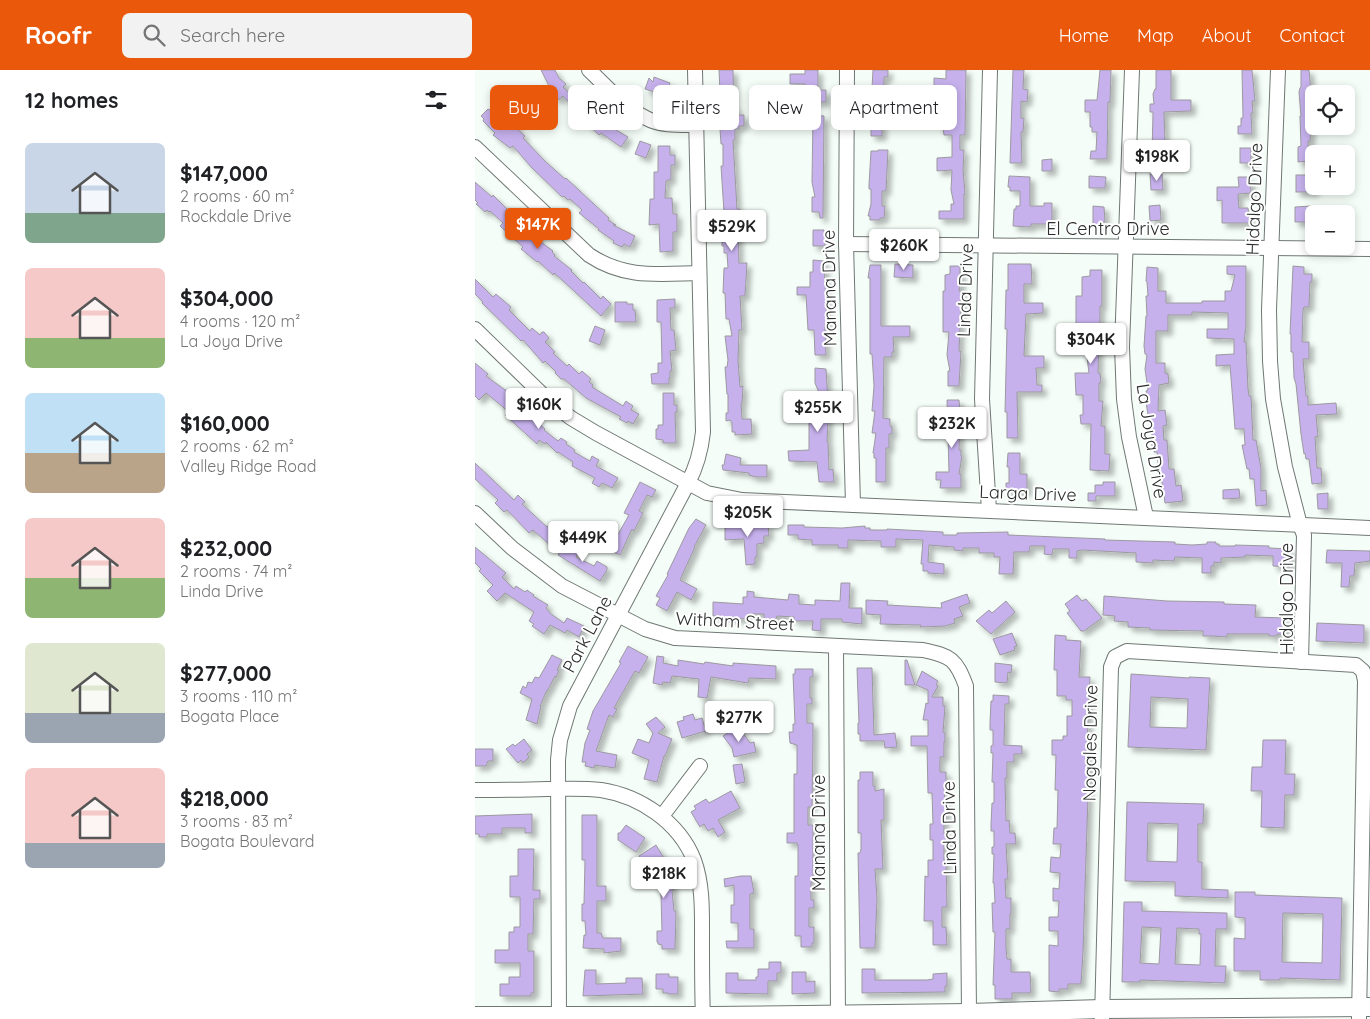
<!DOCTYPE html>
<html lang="en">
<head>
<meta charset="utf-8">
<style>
  body { margin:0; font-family:Quicksand,sans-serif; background:#f2f2f2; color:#202124; height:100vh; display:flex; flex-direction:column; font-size:19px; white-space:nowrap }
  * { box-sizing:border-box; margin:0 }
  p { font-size:16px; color:#757577 }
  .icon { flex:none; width:28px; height:28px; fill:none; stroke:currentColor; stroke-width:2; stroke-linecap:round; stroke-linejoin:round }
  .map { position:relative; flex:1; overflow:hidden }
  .panel { display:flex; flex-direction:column; background:#fff; width:475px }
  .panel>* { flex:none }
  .top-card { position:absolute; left:15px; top:15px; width:475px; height:45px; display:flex; gap:10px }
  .controls { position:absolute; left:830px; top:15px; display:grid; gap:10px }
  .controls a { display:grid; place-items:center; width:50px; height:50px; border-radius:8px; background:#fff; box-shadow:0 2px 8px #0003; font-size:25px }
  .price { position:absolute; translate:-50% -42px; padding:0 11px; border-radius:5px; background:#fff; color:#222; font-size:16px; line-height:32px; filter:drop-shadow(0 1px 2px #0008) }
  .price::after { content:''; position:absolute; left:50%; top:30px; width:15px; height:11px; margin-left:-8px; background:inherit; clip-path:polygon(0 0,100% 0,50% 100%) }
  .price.current { background:#ea580c; color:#fff }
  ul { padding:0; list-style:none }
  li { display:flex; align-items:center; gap:15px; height:125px; padding:0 25px }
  li span { display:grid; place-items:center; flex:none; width:140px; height:100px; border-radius:8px; color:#555 }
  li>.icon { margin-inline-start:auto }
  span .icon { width:60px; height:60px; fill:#fffc; stroke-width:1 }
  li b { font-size:21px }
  h2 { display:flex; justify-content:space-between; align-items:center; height:60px; padding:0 25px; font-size:21px }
  .pill { padding:0 18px; border-radius:8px; background:#fff; box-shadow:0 2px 8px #0003; font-size:18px; line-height:45px }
  .pill.current { background:#ea580c; color:#fff }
  header { display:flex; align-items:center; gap:30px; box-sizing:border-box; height:70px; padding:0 25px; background:#ea580c; color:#fff }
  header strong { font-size:24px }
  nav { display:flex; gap:28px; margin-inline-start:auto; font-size:18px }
  .search { width:350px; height:45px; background:#f2f2f2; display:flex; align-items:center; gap:12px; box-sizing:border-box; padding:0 18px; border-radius:8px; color:#757577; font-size:19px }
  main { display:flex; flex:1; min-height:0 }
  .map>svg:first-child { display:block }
  .building { fill:#c6b1ec; stroke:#9c99a0; fill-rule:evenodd; filter:url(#shadow) }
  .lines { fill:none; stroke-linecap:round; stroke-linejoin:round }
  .minor-casing { stroke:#707874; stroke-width:16 }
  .major-casing { stroke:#707874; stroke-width:20 }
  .minor { stroke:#fff; stroke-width:14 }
  .major { stroke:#fff; stroke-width:18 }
  .labels { text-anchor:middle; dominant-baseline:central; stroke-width:4; stroke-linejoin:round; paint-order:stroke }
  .street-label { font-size:18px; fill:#2a2d2c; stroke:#fff }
</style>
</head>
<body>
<header>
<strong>Roofr</strong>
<div class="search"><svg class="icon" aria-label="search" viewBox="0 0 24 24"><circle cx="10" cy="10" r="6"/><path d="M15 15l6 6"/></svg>Search here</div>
<nav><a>Home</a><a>Map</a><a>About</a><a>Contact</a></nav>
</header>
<main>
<section class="panel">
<h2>12 homes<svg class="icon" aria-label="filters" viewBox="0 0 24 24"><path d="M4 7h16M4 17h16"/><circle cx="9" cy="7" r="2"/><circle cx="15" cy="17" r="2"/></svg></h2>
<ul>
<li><span style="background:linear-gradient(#c9d6e8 70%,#7fa58c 0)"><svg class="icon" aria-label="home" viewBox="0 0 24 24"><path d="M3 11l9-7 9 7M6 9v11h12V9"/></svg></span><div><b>$147,000</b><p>2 rooms · 60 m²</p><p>Rockdale Drive</p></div></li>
<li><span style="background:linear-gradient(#f6c9c9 70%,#8fb573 0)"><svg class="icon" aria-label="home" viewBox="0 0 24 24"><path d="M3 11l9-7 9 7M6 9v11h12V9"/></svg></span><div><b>$304,000</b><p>4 rooms · 120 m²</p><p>La Joya Drive</p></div></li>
<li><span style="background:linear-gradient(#bfe0f5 60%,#b9a48a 0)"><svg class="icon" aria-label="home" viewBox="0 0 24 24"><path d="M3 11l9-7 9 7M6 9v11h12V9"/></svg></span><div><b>$160,000</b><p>2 rooms · 62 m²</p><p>Valley Ridge Road</p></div></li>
<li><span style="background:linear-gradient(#f6c9c9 60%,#8fb573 0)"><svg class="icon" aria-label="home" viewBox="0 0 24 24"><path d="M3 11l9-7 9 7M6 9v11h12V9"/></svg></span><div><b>$232,000</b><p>2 rooms · 74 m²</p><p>Linda Drive</p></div></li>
<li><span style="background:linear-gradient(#dfe7d0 70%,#9aa5b1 0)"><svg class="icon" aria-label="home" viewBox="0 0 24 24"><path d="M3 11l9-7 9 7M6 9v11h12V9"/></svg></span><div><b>$277,000</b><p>3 rooms · 110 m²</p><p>Bogata Place</p></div></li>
<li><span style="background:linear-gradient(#f6c9c9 75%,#9aa5b1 0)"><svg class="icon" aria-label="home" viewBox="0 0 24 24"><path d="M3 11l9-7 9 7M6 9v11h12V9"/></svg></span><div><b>$218,000</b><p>3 rooms · 83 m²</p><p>Bogata Boulevard</p></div></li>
</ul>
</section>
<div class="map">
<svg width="895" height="949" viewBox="0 0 895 949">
  <defs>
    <filter id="shadow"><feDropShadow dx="4.5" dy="4.5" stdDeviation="2.5" flood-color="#0004"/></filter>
  </defs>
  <rect width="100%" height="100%" fill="#f4fdf8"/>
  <g class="building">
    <path d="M66 0H80L84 8 91 14 88 17 98 27 101 24 110 32 111 31 115 33 126 43 122 47 136 60 138 58 153 67 146 77 126 63 124 65 109 51 110 50 88 26 83 30 73 20 75 18Z"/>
    <path d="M244 0H258L259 37H262V45H269V56H264V59H260V70H258L262 139H265V148H271V161H263L264 193H272L270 226H265L267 260H264L263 291 265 317 268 316 267 333H266L267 349H276L277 364 260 365V362H257V353L255 350 251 351V343H253V324H252L250 297H252L253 290 250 266H257L254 249H251L250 223H248L249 198H253L252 183H249V176H247V142H249L246 96H248V74H246L245 59 246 21H245Z"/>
    <path d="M330 0H343V20H351V32H329L330 14H315V4H330Z"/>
    <path d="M398 0H413V7H409V29H407V36H396Z"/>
    <path d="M471 0H491L490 65H485V80H489L488 100 490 124H489V149H464V141H476V134H479L476 120 477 100 462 101V88L477 87V65H469L468 58H464V49H469V18L459 17V8L471 9Z"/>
    <path d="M538 0H549L548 19 553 20 552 32 546 31V48H549L548 62H546L547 93H535Z"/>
    <path d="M625 0H636L635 33 633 32 632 89H615L616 81H621L622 62H617V57H615V42H610V30H622Z"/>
    <path d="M681 0H696V30H716V41L689 42 690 75H697V90H678L677 85 678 42H675V34H679L678 24 680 19H681Z"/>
    <path d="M767 0H777L780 31H777L778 43H776L777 64H763V56H766V48H768Z"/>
    <path d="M826 0H834L836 22H839V56H836L835 71H833L834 91 823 92V77L826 76 825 46H826L824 22 825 18 826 17Z"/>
    <path d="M179 7 195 13 191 26 192 27 182 25 183 23 170 19 174 8 178 12Z"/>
    <path d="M20 36 27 42 30 39 44 52 40 57 50 66 48 68 70 91 90 109 91 108 134 148 133 150 141 155H138L160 166 155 177 149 174 147 177 138 173 139 171 123 160 124 159 104 143 107 140 95 129 93 130 89 126 87 127 56 97 38 76 35 78 18 65 20 63 8 51 9 49 6 46 13 39 15 40Z"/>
    <path d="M338 45 349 46 348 148H345L344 142H337V127H340L337 112Z"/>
    <path d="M407 51V66H396V52Z"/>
    <path d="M165 71 176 75 171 88 160 84Z"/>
    <path d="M183 76H195V85H200V95H196V110H192L191 112 190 128H197L198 144H202V162H198V181L185 182 184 154 174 155 175 129H179V102H183Z"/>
    <rect x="765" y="78" width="11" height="15"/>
    <path d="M403 80H413L411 121H407V136H410L409 148H405V150H395V146H393L396 134V119H394V115L396 81H403Z"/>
    <path d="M577 89V101H567V90Z"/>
    <path d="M675 104H687L688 120H676Z"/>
    <rect x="821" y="105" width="18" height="17"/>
    <path d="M534 106 555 107V136H569V133H577V154H556V157L538 156 539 139H541V136H545V121H535V117H533Z"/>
    <path d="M614 106 631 107 630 118H614Z"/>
    <path d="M763 107H775L776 123 763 124 764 138H773L775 153H747V130L742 131V117H764Z"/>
    <path d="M0 112 17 127 18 125 36 143 37 142 62 169 78 181 77 182 80 185 79 186 97 200 96 201 108 213 109 212 126 229 128 226 136 234 126 246 87 210 79 203 78 205 63 191 62 192 46 179 48 177 25 156 28 153 15 141 14 142 12 140 10 142 1 134 3 133 0 130Z"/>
    <path d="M685 135 686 150 675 151 674 136Z"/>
    <path d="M618 136 629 137 630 152H626V156H618Z"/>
    <path d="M836 136V147H831V152H820V137Z"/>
    <path d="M338 160H349L350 176H338Z"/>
    <path d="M338 190 349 191 352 255H350V259L351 285H340L339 260H333L331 225H322V217H335V202H338Z"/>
    <path d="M420 194 438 195V208L419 207Z"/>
    <path d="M533 194H556L557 214H549V233H568V243L551 244 549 286H569V298H561L562 315H567V322H542L543 368H532V342H530L532 259H530L531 220H533Z"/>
    <path d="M395 195H406V256H435V267H418L419 282H417V287H409L408 348 415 349V356L417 357V364H414V378H411V412H401V388H399V383H398L401 363H397L400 341H397L399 316 397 284H395V208H393Z"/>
    <path d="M475 196H485V206H487L484 221H486V237L484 281H486L484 316H473V301H475L472 285 474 262H468V221H470V205L475 204Z"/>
    <path d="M752 196H771V256L769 272H771L773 319 774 326H776L778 370H781L786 398V421L791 420 792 435 781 436 779 409H775L774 399H772L767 375H770L769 359H760L755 295 741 296V285L759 284V269L732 268V259H753V243L717 242V245H693V261H681V293H690V303L693 304 694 313 684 315 683 341 690 340 692 355 688 356 689 370H692L694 399H699L701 416 706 415 708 431 690 433 687 412H685L682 382H679V376H677V357H675L674 350 670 327H672L671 321 673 320 670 299 672 285 670 284 669 276 671 246H672L671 226H673L672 212 671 211 672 197 683 198V221H691V233H727V231H750V221H756L760 205 752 204Z"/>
    <path d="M818 196 829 197V204H837V212H835L834 237H829L828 240 827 272H834V289H828L831 326H833V335L861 333 862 344 841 345 843 366 840 367 842 398H846L847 413 837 414 834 389H831L830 383 829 384 826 364 821 314 819 308 818 282H816V264H815Z"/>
    <path d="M615 200H627V236H625V255H628V264H624L623 303H625L626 313H624V331H628L626 356H630V384H635L634 401 615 400 616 354H606L605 345H608V325H601L600 303H614L610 272 592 271 593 261 601 260V226H607V207L615 206Z"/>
    <path d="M0 209 18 227 21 224 36 237 34 240 55 261 57 258 65 265 67 262H69L74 268 70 272 80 282 78 283 92 296 94 294 104 304 107 301 116 309 114 312 118 315 117 317 148 336 151 331 158 336 156 340 164 344 158 354 153 351 152 353 144 349 146 347 111 328 89 309H86L80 303 81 302 70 291 68 293 48 270 46 271 7 233 8 232 0 224Z"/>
    <path d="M200 229V238H195L196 260H199L201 280 195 281 197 301H195V308H194V314H177L176 304 183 303V293H187L186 252H182V230Z"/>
    <path d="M140 232H152V234H158V240H160L161 252H140Z"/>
    <path d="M120 256 130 260 125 275 114 271Z"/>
    <path d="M0 293 13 304 11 306 33 322 31 324 38 329 34 333 46 343 47 342 49 343 52 341 58 347 57 348 70 359 69 360 83 371 86 368 92 372 91 374 100 380 99 382 115 391 117 386 124 390 121 396 143 408 137 418 127 413 124 417 117 413 120 408 97 396 98 392 83 382 82 383 71 372 70 374 64 370 62 374 30 345 34 342 11 323 4 330 0 326Z"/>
    <path d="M340 298 351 299 353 331H354L352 372H353L354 400 358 399 359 412H344L342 392 314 391 313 381 334 380V352H341V325H345L340 313Z"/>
    <path d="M188 323H199V335H202V342H200L201 373H188V370L181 369V359H183V355H188Z"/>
    <path d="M472 330H484L485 341H483V355H485L484 380H486V386H487L484 404H486V418H465L466 410H461V402H474Z"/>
    <path d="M533 383H545V404H552V422L531 421V413H534V397H532Z"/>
    <path d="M251 384 266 388 265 395H292V407H281L274 405V403L248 400 247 395H249Z"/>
    <path d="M0 393 39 430 43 425 50 432 47 434 72 457V456L83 464 75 475 58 460 54 463 32 440 29 442 20 433 23 430 0 409Z"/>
    <path d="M165 412 181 420 177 427 172 425 164 441 168 443 159 461 157 459 145 485 134 480 154 445 149 443Z"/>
    <path d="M628 412H640V426H621V431H613V423H620V415H628Z"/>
    <path d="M764 419 765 428 748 429V420Z"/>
    <path d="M853 423V439H843L842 424Z"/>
    <path d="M221 449 231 455 219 477H220L205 510 222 519 216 530 202 522 192 541 181 535 185 528 181 526 193 505 192 504 214 458Z"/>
    <path d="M282 453V455L293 454 294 466H289V473L282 474V487H280V494L271 495 269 469 250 470V458L255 457 257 455Z"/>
    <path d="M313 455H329V457L367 458 390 456V458H395V460H412V459L468 462V465H482V463L533 462V465L630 469V470L700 472V474L717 475 732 474V472H741V474H744V476H760V475L794 476V478L815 479V497L798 496V486L770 485V487L746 488V493L739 492V496H736V503H727V488L700 487 699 491 678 490V493L661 492V483L607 480 602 481V488H594V479H578L577 485 569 484 570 476H555L554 482H539L538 504H524L525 487H519V483H504V478H488V481L479 480V477L454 475 453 492 469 494V504L453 503V501H448V494H446L448 470 421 469V477H406V471L373 470V478H363V475H337V470L323 469V465H313Z"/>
    <path d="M89 474 104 482 101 487 119 496 122 491 132 497V500L125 511 83 485Z"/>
    <path d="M0 477 31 503 27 507 39 519 41 516 50 522 52 520 59 525 58 526 73 535 71 538 76 544 89 553 92 548 109 556 104 567 92 560 90 563 75 555 69 564 57 556 59 554 54 551 59 542 30 523 22 531 12 521 18 515 4 501 6 499 0 493Z"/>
    <path d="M852 480 895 481V491L880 493 879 506H875L874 517H866L867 493H851Z"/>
    <path d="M366 513H375L374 538H387V554L367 552V549H346V561L337 560 338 551H319V547L302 546 301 549H289V544H274V549L246 548V546H238V532L268 534V527H272V521L279 522V527L313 530 314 524 324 525V534L340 535V530L365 531Z"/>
    <path d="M492 524 495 533 484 537 488 546 479 549 480 553 470 556 445 557 446 555H441L405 554 406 545 391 544V530L413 531 412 535 467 538 466 533Z"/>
    <path d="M602 525 607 531 611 529 627 548 609 561H606L592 543 595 541 590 534Z"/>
    <path d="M629 526 692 531 749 532V534L781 535 780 547 810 548V565L802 564V566H794V564H752V567L738 566H728V561L675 560V558L653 557V552L639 551 640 546 628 545Z"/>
    <path d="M531 531 540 542 516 564 501 551 514 540 517 543Z"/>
    <path d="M842 553 889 555V573L841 571Z"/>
    <path d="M537 563 542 576 539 577 540 580 525 585 518 569Z"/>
    <path d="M580 565 591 566V570L606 571 604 607H615L611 695H614L608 882 606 914H593V919H584V922L574 921V875L583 876V861H574V847H583L584 831H578V818L584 819 585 803 575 802 576 787 585 788 586 774H578L579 758H582L583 720H580L581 685H577V670H588V666H592V646H597V630H591V626H582V600H579Z"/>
    <path d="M153 576 173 587 164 603 160 601 139 638 142 639 138 647 134 645 121 681 142 685 140 698 120 695 119 698 110 696 111 692H107L110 673 115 660 112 659 118 641 146 593 144 592Z"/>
    <path d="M77 585 87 590 82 600 84 601 81 607 80 606 73 620H72L65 636H66L62 654 51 650 57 629 45 623 48 616 51 618 53 612 57 613 60 607 64 608Z"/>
    <path d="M182 586 189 587 188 593 203 596V590L229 594 230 592 258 596V593L301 596V609L274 608 273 613 236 607 232 628 223 627 224 609 197 606 195 613 188 612 187 615 178 613Z"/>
    <path d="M430 590H432L440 615H430Z"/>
    <path d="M520 593 537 595 536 603 533 602 532 613 520 612Z"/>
    <path d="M382 598H397L399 665 420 663 422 677 410 678 409 671H385V664H383V653H384Z"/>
    <path d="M320 599H338V607H335V628H337V634H332V653H338V670L337 737H333V755H338V812H336V830H339V838H334V857H339V873H337V877H326V866H320V806H323V776L322 773H312V763H319V704H322V675L315 673 314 662H318V654H320L318 604H320Z"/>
    <path d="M447 601 463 611 461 615 463 616 457 627H468V636H470L468 662 470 663V672H469V687H465V702H471V715H469L471 748H469V764H472V773H469V790H471L472 837H467V857H471L472 875H458V851H449L450 806 453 807V790H458V770H455V754H458L457 723H453L452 676H436V666H453V650H448L451 633 453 634V620L441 615Z"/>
    <path d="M656 604 714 608V607L735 608 731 680 653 677ZM676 627 713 629 712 658 675 657Z"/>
    <path d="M518 625 534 626V634H530L529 675 547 676V684H539V692H532V708H530L531 751 534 750 535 763H540L541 774H531L533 809H530L531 828H536V844H535V859H531V878L532 889H536V902H555L556 920 555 923H537V929H520V915H518L520 862H518L517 833H520L519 813H518L519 784H517V777H519V761H516V754L517 733H519V712H517L518 683H516V676L518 675V660H515V653L516 631H518Z"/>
    <path d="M218 644 220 650 227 648 231 661 207 668 202 652 209 650 208 647Z"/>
    <path d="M181 647 190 657 183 663 197 669 190 686H189L182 712 169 709 174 690 157 683 163 669 174 673 178 663 171 654Z"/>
    <path d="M263 656 275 673 279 672 281 682 259 687 257 678 248 666Z"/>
    <path d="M49 669 57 680 52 684 54 687 48 693 46 690 43 693 31 679 38 674 40 676Z"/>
    <path d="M788 670H811L810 704H820L819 725H810L809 758 786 757 787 721H776L777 697H787Z"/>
    <path d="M0 679H18V691H13L11 696H0Z"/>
    <path d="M267 694 270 712 261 714 258 695Z"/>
    <path d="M385 702H398V716H400V721L409 719V750H406L408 799H400L402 828 400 878H385L383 783H385L386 779V763H383V710H385Z"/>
    <path d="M256 721 265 738 243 750 250 762 243 767 238 758 233 761 229 754 225 757 216 742 221 739 219 736 231 729 234 733Z"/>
    <path d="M652 732 729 734 728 754H723V792H727V819L753 820V828L700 826V812L650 811ZM673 753 703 754 702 792 672 791Z"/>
    <path d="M57 744V763H50V758H27V764H12V767H4V764H0V746Z"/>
    <path d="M107 745H122V816H131V831H122V863H126L128 868H146V881L129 883V879L108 878 109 865H111L110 851H107V834H109L110 790H107Z"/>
    <path d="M151 755 170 768 161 782 143 770V763H145Z"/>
    <path d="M181 775 190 790 185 793 189 805 195 804 199 820H197L199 841H201L200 879H187V875L183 874V872H182V861H187L186 825 179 797 176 798 171 790 168 791 164 786Z"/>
    <path d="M43 779H59L58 820H65V829H59L58 864H53V881H59V923H56V926H25V914H34V907H45V893H20V880H34V862H39V857H45V827H35V806H43Z"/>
    <path d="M266 806H276L279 823 275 824V859H279V878H252L251 871H263V853H256V835H259V815L250 817 249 809Z"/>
    <path d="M760 822H780V825L867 828 865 910 805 908V910H785V901H759V868L770 869V848L760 847ZM808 843 848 844 847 893 807 892Z"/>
    <path d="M649 832H667V841L752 843V859H741L740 896H751L750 913 665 910V912H647ZM667 857 686 858 684 894 665 893ZM702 858 724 859V864H726L725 895 700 894Z"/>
    <path d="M294 892H306V903H302V911H293V924L251 923V903H263V910H281V907H283V899H294Z"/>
    <path d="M387 899H400V910H452L458 909V904L472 903V916H470V922L387 923Z"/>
    <path d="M110 900H121V914L151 913V908H167L168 924 108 926Z"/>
    <path d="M317 902H331V912L340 911V923L317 924Z"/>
    <path d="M181 904H194V907H203V924H193V923H188V919H181Z"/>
  </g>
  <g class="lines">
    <g class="minor-casing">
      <g id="minor">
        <path d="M114 0C131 16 149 37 171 48 185 56 205 55 221 55"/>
        <path d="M372 0 371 174 378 435"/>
        <path d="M657 0 647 277 649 329 654 367 671 447"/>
        <path d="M803 0 794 240 795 291 798 329 810 397 825 455 829 465 826 592"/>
        <path d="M0 77 114 185C150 209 183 204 224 203"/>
        <path d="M371 174 895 179"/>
        <path d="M0 259 73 330 96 348 121 363 232 423 267 430 895 458"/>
        <path d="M514 440 507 329 515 0"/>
        <path d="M0 443 37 478 87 516 170 559 200 568 448 580C476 586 481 589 491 616L494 943"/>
        <path d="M361 576 363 949"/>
        <path d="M0 720C24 720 48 720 72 719 90 719 108 718 126 720 165 726 204 752 219 790 228 815 227 842 227 869 227 896 227 922 228 949"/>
        <path d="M187 746 225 696"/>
        <path d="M84 949 83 690 85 670 95 636 213 413C222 396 226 381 228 362L220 0"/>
        <path d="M627 949 636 597 640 587 652 581 881 595 888 601 890 611 884 949"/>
      </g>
    </g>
    <g class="major-casing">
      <path id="major" d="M0 946H237L494 943 627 939 895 937"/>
    </g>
    <use href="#minor" class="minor"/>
    <use href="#major" class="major"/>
  </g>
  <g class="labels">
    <g class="street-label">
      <text transform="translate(779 129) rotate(-88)">Hidalgo Drive</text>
      <text x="633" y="158">El Centro Drive</text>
      <text transform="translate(354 218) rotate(-91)">Manana Drive</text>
      <text transform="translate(490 220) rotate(-88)">Linda Drive</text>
      <text transform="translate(677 371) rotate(81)">La Joya Drive</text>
      <text transform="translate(553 423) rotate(2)">Larga Drive</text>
      <text transform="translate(811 529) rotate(-90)">Hidalgo Drive</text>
      <text transform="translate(260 551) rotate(3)">Witham Street</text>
      <text transform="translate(112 564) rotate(-62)">Park Lane</text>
      <text transform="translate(615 673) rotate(-89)">Nogales Drive</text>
      <text transform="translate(474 758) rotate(-91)">Linda Drive</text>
      <text transform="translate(343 763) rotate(-90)">Manana Drive</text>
    </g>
  </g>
</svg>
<div class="controls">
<a><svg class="icon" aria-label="locate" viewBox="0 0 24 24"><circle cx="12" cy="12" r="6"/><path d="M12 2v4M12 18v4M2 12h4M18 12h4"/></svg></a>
<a>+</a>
<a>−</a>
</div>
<b class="price" style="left:682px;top:112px">$198K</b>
<b class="price current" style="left:63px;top:180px">$147K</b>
<b class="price" style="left:257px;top:182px">$529K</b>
<b class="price" style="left:429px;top:201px">$260K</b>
<b class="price" style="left:616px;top:295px">$304K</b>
<b class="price" style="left:64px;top:360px">$160K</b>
<b class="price" style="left:343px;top:363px">$255K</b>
<b class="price" style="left:477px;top:379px">$232K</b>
<b class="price" style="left:273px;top:468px">$205K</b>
<b class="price" style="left:108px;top:493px">$449K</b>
<b class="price" style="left:264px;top:673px">$277K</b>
<b class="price" style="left:189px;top:829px">$218K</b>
<div class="top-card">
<a class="pill current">Buy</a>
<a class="pill">Rent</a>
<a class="pill">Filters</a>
<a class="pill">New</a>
<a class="pill">Apartment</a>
</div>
</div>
</main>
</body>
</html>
